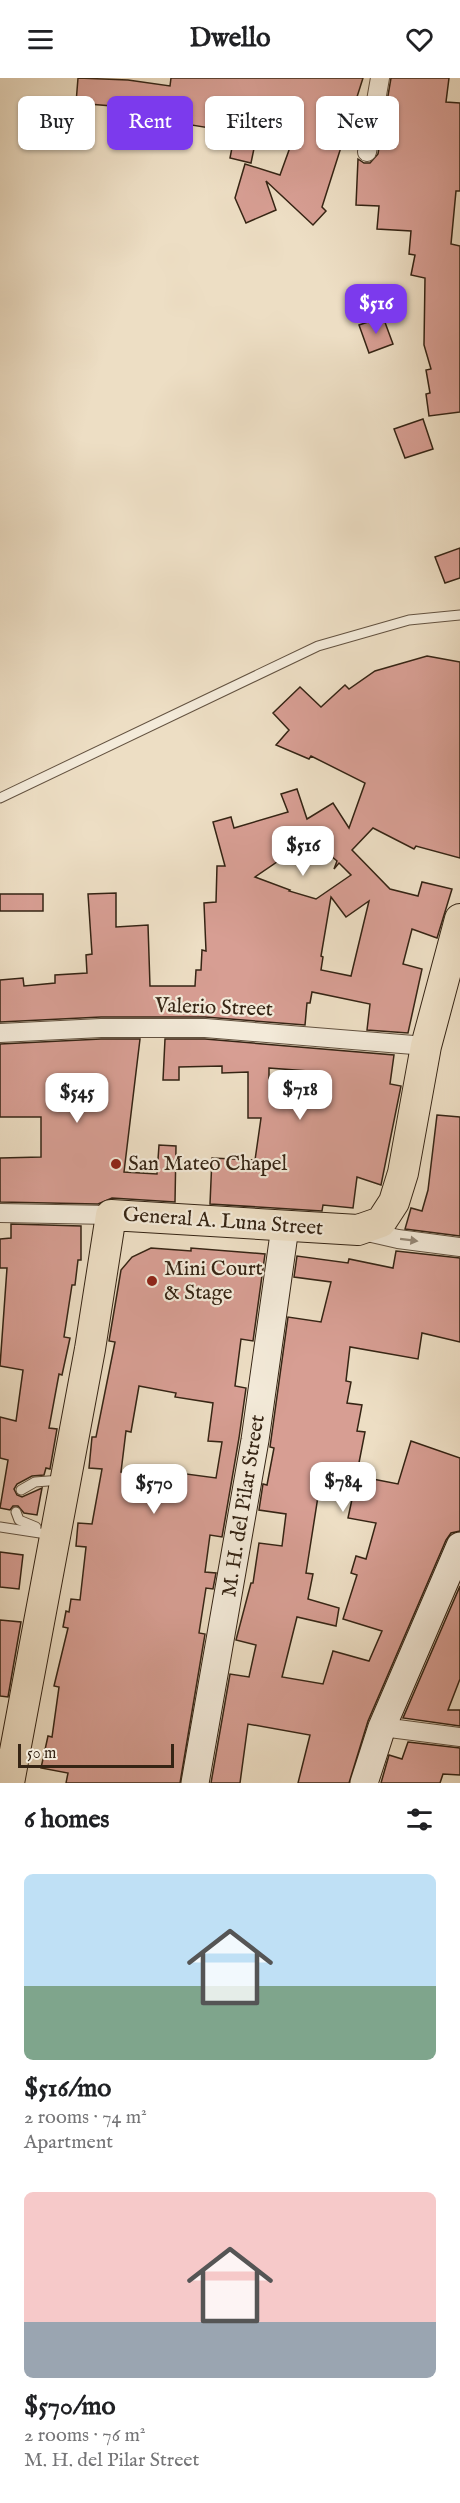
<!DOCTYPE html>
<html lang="en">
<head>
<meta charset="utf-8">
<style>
  body { margin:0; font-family:"IM FELL English",serif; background:#f2f2f2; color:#202124; height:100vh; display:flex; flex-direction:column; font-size:22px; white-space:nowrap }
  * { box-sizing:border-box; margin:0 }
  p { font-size:20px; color:#757577 }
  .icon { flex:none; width:33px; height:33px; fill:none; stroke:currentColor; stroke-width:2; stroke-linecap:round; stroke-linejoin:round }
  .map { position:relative; height:1705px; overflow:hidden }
  .sheet { display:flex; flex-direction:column; background:#fff; flex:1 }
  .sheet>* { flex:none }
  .banner { position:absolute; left:18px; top:18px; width:424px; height:54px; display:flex; gap:12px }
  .scale { position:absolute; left:18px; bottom:15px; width:156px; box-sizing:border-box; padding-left:6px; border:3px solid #352414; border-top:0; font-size:16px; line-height:21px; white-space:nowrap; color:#352414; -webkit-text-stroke:4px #f3ead9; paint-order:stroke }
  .price { position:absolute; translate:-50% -51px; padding:0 14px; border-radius:12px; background:#fff; color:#222; font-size:20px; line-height:39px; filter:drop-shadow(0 2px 3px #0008) }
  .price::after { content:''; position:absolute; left:50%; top:36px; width:18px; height:14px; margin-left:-9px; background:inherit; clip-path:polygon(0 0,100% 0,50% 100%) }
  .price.current { background:#7c3aed; color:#fff }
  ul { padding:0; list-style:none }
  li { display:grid; align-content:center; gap:12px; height:318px; padding:0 24px }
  li span { display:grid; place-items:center; height:186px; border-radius:9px; color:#555 }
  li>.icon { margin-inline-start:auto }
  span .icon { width:108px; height:108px; fill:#fffc; stroke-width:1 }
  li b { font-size:26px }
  h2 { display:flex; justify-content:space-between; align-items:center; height:72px; padding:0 24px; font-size:26px }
  .tag { padding:0 21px; border-radius:9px; background:#fff; box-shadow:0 2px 4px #0004; font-size:21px; line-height:54px }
  .tag.current { background:#7c3aed; color:#fff }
  header { display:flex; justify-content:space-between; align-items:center; height:78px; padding:0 24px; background:#fff; font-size:27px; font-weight:700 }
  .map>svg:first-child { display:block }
  .building { fill:#d79e93; stroke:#352414; stroke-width:1.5; fill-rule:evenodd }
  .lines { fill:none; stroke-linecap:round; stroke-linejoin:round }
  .lane-casing { stroke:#635240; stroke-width:11 }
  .street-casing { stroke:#635240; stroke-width:20 }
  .secondary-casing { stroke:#352414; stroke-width:29 }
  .primary-casing { stroke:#352414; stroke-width:32 }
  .lane { stroke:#f3ead9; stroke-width:9 }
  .street { stroke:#f3ead9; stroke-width:18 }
  .secondary { stroke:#f3ead9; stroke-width:27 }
  .primary { stroke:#eddec4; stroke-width:30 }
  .oneway { fill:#948776 }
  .poi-dot { fill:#8f2418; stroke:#f3ead9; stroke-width:2 }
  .labels { text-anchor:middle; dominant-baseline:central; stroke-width:4.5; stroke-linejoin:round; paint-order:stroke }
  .street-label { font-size:21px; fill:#352414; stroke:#f3ead9 }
  .poi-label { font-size:21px; fill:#352414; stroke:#f3ead9; text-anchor:start }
</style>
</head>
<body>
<header><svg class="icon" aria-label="menu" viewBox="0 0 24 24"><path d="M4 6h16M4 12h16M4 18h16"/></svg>Dwello<svg class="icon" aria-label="heart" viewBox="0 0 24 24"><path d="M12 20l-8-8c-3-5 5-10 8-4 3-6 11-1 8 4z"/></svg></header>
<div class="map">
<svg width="460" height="1705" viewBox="0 0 460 1705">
  <rect width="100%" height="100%" fill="#eddec4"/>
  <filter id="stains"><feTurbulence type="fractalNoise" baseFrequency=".00333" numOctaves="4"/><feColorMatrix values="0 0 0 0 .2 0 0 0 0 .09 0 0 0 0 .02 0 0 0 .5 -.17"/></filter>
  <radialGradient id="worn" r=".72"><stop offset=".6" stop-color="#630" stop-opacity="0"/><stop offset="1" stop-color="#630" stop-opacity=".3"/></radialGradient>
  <g class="building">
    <path d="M78 0 128 2 170 8 171 0H363L322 129 326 133 313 147 266 103 276 132 246 145 235 120 245 86 280 97 293 61 257 56 251 85 230 80 235 54 192 47 191 54 134 47 137 30 76 25Z"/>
    <path d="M391 0H449L446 24 460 25V113H456L451 166 460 168V334L429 338 426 316 430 315 426 292 431 291 424 267 425 200 411 197 415 177 409 176 411 153 377 151 379 128 356 127 358 81 364 85H370L378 76Z"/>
    <path d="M383 239 393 266 369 275 359 247Z"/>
    <path d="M423 341 433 371 405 380 394 351Z"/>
    <path d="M460 470V500L445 505 435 479Z"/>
    <path d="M427 578 460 584V780L416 768 414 771 373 750 352 772 390 811 418 818 422 804 452 811 437 860 412 851 403 886 422 891 408 955 367 952 370 926 312 914 310 925H307L305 947 205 939H101L0 944V902L23 900 24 908 55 905V897L87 895 86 877 92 876 88 816 116 815V849L148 847 150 908H195L196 892H201L202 872 206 873 204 825 216 824 217 788H225L213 744 231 739 234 750 288 734 281 716 297 711 307 741 333 725 349 750 365 705 311 678 309 681 276 667 289 652 273 635 300 609 321 629 345 607 349 611 375 593ZM319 768 337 783 334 791 339 785 351 797 316 821 289 813 290 812 255 799 299 769 308 778ZM331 819 346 839 369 823 351 898 321 892 323 879 321 878Z"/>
    <rect x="0" y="816" width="43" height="17"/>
    <path d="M101 961H140L124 1094 157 1096 159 1067 176 1068 175 1124 112 1120 98 1126 0 1124V1080L41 1079V1039H0V966Z"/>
    <path d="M165 961H205L394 977 390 1006 401 1008 381 1107 357 1099 353 1130 323 1127 322 1133 210 1126 212 1080 255 1082 261 1040H248V994L222 995V988L179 989V1002H163ZM269 990 321 994 313 1026 269 1021Z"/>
    <path d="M437 1037 460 1039V1158L405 1151 411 1130 422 1133 428 1112Z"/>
    <path d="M11 1146 81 1148V1182H78L75 1207H72L64 1259 70 1260 62 1297 59 1296 49 1350 57 1351 50 1391 46 1390 44 1397 32 1398 17 1406 14 1411 17 1417 22 1419 42 1410 37 1437 24 1435 18 1428H13L10 1432 0 1430 8 1382 0 1380V1339L16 1343 23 1292 0 1288 7 1190H0V1161L11 1160Z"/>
    <path d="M151 1170 191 1173V1170L265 1176 253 1263 241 1261 235 1308 246 1310 239 1360 222 1459 210 1457 205 1494 216 1495 213 1511 206 1510 199 1555 205 1556 180 1705H66L68 1695 41 1690 48 1658 52 1659 59 1609 54 1608 68 1550 63 1549 66 1533 69 1534 71 1521 80 1522 86 1469 76 1468 78 1445 92 1446 102 1391 89 1390 92 1359H96L115 1264 109 1263 121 1192 132 1179ZM139 1308 176 1315 175 1319 213 1325 208 1363 222 1364 216 1400 164 1393 159 1423 127 1418 130 1395 121 1394 126 1353 131 1354Z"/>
    <path d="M396 1173 460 1180V1264L422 1255 418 1281 350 1269 346 1303 351 1304 347 1325 362 1327 357 1353 365 1354 356 1400 322 1393 306 1495 313 1496 308 1521 339 1530 336 1548 297 1539 282 1599 323 1606 333 1573 369 1583 382 1553 343 1541 357 1497 351 1495 356 1478 366 1481 376 1445 348 1440 357 1398 398 1406 411 1363 460 1380V1453L451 1455 446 1462 368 1643 349 1705H298L310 1657 248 1646 240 1705H211L230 1596 249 1599 256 1567 236 1562 251 1505H253L259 1465 282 1468 286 1436 259 1432 263 1406 267 1407 274 1370 270 1369 288 1239 321 1244 331 1204 294 1199 297 1178 348 1185 349 1181 393 1190Z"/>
    <path d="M0 1474 23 1477 19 1511 0 1509Z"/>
    <path d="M460 1508V1601L448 1632H460V1648L403 1640Z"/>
    <path d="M0 1542 21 1544 8 1619 0 1618Z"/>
    <path d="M408 1664 460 1670V1697L443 1696 440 1705H381L389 1677 402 1681Z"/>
  </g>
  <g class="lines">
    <g class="lane-casing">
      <g id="lane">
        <path d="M0 720 318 568 409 542 460 537"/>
        <path d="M21 1412 35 1404 61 1402"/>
        <path d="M16 1434 19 1442 36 1449"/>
        <path d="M0 1449 53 1457"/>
      </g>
    </g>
    <g class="street-casing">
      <g id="street">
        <path d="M367 74 380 0"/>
        <path d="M0 955 101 950H205L426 968"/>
        <path d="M0 1135 111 1137"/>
        <path d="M363 1153 398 1161 460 1169"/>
        <path d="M382 1649 460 1659"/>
      </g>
    </g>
    <g class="secondary-casing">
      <g id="secondary">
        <path d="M195 1705 255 1362 285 1149"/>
        <path d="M364 1705 382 1649 460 1468"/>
      </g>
    </g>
    <g class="primary-casing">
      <path id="primary" d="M9 1705 90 1271 111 1137 358 1152 381 1144 394 1124 403 1095 426 968 460 841"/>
    </g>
    <use href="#lane" class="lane"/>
    <use href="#street" class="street"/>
    <use href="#secondary" class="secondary"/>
    <use href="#primary" class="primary"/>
  </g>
  <defs><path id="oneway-solid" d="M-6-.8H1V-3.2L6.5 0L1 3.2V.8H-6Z" transform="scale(1.5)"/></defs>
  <use class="oneway" href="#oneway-solid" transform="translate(409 1162) rotate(7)"/>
  <g class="poi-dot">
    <circle cx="116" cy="1086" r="6"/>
    <circle cx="152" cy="1203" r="6"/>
  </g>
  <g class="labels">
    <g class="street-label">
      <text transform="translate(214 930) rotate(2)">Valerio Street</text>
      <text transform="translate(223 1144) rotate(4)">General A. Luna Street</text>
      <text transform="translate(244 1428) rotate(-81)">M. H. del Pilar Street</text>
    </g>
    <g class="poi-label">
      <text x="128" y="1086">San Mateo Chapel</text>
      <text x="164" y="1191">Mini Court<tspan x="164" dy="24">&amp; Stage</tspan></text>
    </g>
  </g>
  <rect width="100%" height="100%" filter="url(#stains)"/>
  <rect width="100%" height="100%" fill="url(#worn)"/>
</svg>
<div class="scale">50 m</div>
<b class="price current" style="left:376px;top:257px">$516</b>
<b class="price" style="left:303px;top:799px">$516</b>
<b class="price" style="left:300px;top:1043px">$718</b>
<b class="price" style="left:77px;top:1046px">$545</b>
<b class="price" style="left:343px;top:1435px">$784</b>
<b class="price" style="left:154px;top:1437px">$570</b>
<div class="banner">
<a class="tag">Buy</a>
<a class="tag current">Rent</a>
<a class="tag">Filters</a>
<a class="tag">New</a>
</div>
</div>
<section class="sheet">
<h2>6 homes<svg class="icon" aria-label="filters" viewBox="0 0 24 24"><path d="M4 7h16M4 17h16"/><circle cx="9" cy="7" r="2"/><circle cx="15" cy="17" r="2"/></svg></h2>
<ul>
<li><span style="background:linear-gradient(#bfe0f5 60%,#7fa58c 0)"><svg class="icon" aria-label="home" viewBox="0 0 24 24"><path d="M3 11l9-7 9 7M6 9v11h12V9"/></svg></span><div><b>$516/mo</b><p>2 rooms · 74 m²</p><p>Apartment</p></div></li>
<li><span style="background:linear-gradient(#f6c9c9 70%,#9aa5b1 0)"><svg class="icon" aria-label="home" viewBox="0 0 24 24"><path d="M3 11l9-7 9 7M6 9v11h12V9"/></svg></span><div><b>$570/mo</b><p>2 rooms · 76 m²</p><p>M. H. del Pilar Street</p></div></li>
</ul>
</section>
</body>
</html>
